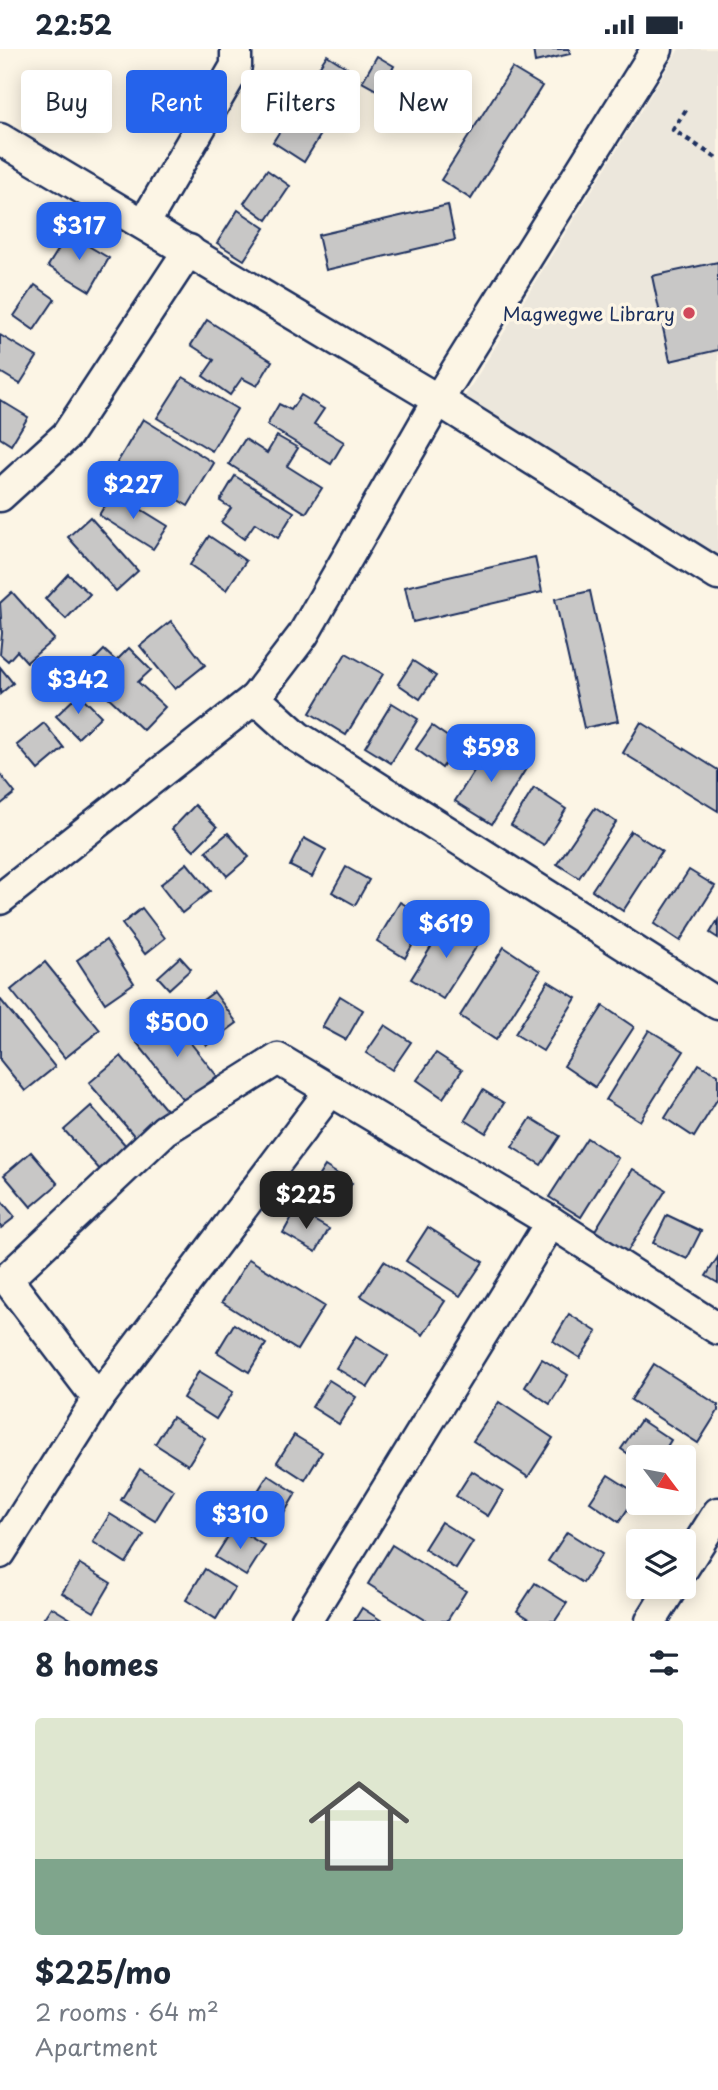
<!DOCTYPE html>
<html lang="en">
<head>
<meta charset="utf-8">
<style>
  body { margin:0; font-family:"Playpen Sans",sans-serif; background:#f6f6f7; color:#1f2937; height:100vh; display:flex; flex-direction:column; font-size:26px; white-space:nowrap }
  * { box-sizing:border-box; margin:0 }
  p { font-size:23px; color:#747a83 }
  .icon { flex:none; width:38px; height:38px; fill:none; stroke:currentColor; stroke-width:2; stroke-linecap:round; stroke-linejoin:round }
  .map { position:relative; height:1572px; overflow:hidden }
  .side { display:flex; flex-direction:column; background:#fff; flex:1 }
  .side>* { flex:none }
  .banner { position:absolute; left:21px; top:21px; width:677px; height:63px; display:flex; gap:14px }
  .needle { width:46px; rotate:122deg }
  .buttons { position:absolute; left:626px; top:1396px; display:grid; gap:14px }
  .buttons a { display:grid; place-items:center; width:70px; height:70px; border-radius:7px; background:#fff; box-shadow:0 4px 18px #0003; font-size:35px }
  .price { position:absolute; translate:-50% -60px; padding:0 16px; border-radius:14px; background:#2563eb; color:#fff; font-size:23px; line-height:46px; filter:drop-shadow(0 2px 4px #0008) }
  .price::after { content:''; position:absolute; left:50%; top:42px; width:21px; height:16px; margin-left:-10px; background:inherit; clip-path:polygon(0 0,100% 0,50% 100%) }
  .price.selected { background:#222; color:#fff }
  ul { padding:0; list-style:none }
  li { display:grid; align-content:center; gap:14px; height:371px; padding:0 35px }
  li span { display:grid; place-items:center; height:217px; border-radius:7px; color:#555 }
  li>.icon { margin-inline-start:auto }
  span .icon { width:126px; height:126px; fill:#fffc; stroke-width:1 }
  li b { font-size:30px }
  h2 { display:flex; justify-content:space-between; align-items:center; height:84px; padding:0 35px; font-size:30px }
  .pill { padding:0 24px; border-radius:7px; background:#fff; box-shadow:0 4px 18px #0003; font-size:24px; line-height:63px }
  .pill.selected { background:#2563eb; color:#fff }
  .status { display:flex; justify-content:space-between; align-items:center; height:49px; padding:0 35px; background:#fff; direction:ltr }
  .status svg { height:19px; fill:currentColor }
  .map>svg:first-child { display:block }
  .built { fill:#ece7dc }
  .building { fill:#c8c7c6; stroke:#1b2f5e; stroke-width:2 }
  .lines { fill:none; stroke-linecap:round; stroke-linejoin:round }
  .minor-casing { stroke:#1b2f5e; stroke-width:35 }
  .path { stroke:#1b2f5e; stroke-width:4.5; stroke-dasharray:5 5; stroke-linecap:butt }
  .minor { stroke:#fcf5e5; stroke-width:30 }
  .poi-dot { fill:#d1495b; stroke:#fcf5e5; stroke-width:2.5 }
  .labels { text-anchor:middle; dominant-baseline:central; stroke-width:7; stroke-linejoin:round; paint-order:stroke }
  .poi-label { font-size:19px; fill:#1b2f5e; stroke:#fcf5e5; text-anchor:end }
</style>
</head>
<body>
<div class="status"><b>22:52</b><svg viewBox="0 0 49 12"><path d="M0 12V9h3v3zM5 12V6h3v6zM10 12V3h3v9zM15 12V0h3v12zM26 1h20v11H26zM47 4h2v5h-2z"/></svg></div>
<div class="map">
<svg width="718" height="1572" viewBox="0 0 718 1572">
  <rect width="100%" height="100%" fill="#fcf5e5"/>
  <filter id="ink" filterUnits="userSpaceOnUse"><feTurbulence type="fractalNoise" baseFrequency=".0143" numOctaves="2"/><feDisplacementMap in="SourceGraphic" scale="14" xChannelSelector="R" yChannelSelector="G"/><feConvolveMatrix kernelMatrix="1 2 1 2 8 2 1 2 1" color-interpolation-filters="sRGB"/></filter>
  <g filter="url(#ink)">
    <path class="built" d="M679 0H718V511L463 350Z"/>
    <g class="building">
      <path d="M533 0H569L570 5 535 13Z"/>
      <path d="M327 6 357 25 335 61 304 41Z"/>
      <path d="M377 7 394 17 380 43 362 33Z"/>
      <path d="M512 19 542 37 471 150 441 131Z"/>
      <path d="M295 58 326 77 304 113 273 93Z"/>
      <path d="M267 121 290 137 267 171 244 154Z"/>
      <path d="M448 156 455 191 326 221 318 186Z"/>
      <path d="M238 161 265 179 244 211 217 194Z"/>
      <path d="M68 185 109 209 90 242 48 217Z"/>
      <path d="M718 213V301L670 312 652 227Z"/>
      <path d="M35 236 55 250 34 281 14 267Z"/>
      <path d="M207 271 272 312 257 337 242 329 230 346 203 327 214 311 191 296Z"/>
      <path d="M0 286 37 308 20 335 0 323Z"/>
      <path d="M183 328 237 360 212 402 157 369Z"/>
      <path d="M301 346 324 360 314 375 344 393 331 415 267 376 279 355 291 361Z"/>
      <path d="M0 351 28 368 11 396 0 389Z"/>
      <path d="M143 370 214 414 188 457 117 414Z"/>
      <path d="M277 387 298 399 287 417 322 439 306 464 229 415 245 390 267 404Z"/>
      <path d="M235 427 294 463 278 489 255 474 244 490 221 473 231 459 220 452Z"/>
      <path d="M113 443 168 477 153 500 99 466Z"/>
      <path d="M90 468 138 522 116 542 68 488Z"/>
      <path d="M209 487 246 512 226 541 190 516Z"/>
      <path d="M535 508 542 543 413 573 405 538Z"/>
      <path d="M68 525 90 545 66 570 45 550Z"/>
      <path d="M590 542 618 672 584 679 555 550Z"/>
      <path d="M12 543 54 590 27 613 17 602 8 612 0 605 2 584 0 554Z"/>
      <path d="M171 572 205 616 175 640 140 597Z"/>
      <path d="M129 599 151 621 138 633 165 658 143 681 82 623 104 601 116 612Z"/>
      <path d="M346 604 383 625 346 686 310 664Z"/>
      <path d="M413 612 436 627 420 650 398 635Z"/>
      <path d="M0 618 13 634 0 645Z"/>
      <path d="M79 645 101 667 78 689 56 667Z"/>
      <path d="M392 654 418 670 391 714 365 698Z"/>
      <path d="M641 673 718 721V762L623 704Z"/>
      <path d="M44 674 64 699 38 721 17 696Z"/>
      <path d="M432 677 458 695 442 719 416 700Z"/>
      <path d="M491 695 527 718 492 775 455 752Z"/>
      <path d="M0 725 15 744 0 756Z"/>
      <path d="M534 739 566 760 544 796 511 776Z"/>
      <path d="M195 756 217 778 194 801 172 780Z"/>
      <path d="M595 759 616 773 579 829 557 815Z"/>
      <path d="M631 782 662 802 623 862 592 841Z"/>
      <path d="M228 784 249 808 227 827 206 802Z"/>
      <path d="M304 789 326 801 312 828 290 817Z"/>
      <path d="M187 814 210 842 182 864 160 836Z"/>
      <path d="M346 818 369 831 355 856 332 843Z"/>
      <path d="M689 821 715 837 680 892 654 875Z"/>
      <path d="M400 853 428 869 405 909 377 892Z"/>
      <path d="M142 859 165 889 145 905 122 875Z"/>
      <path d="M448 871 480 892 443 950 411 930Z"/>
      <path d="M718 871V889L710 884Z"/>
      <path d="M106 891 134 934 105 954 77 911Z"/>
      <path d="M504 898 540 922 496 991 460 967Z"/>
      <path d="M180 908 191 920 169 940 158 928Z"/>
      <path d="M45 913 100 981 65 1009 11 941Z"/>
      <path d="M548 932 576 949 543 1002 515 985Z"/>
      <path d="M214 943 237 974 207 996 184 965Z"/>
      <path d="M340 947 363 961 346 991 322 978Z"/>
      <path d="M0 950 55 1018 25 1042 0 1011Z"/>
      <path d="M603 957 634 978 595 1038 564 1017Z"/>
      <path d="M169 967 217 1027 185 1053 137 994Z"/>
      <path d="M385 976 411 993 392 1021 366 1004Z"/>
      <path d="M649 981 684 1002 640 1072 606 1051Z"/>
      <path d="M436 1004 462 1021 443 1049 417 1031Z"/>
      <path d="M121 1007 167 1062 136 1089 89 1034Z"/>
      <path d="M699 1015 718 1026V1049L694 1088 665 1069Z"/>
      <path d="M483 1041 504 1054 486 1084 465 1071Z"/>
      <path d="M91 1057 128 1099 102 1123 64 1081Z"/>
      <path d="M531 1069 560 1087 541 1116 512 1098Z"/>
      <path d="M587 1089 618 1109 581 1168 549 1148Z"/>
      <path d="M31 1103 58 1135 31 1158 4 1126Z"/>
      <path d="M325 1117 352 1134 338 1156 311 1139Z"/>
      <path d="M633 1120 666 1141 627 1203 594 1183Z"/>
      <path d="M0 1150 15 1168 1 1179 0 1177Z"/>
      <path d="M296 1161 329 1180 316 1203 283 1184Z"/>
      <path d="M667 1166 701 1182 687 1210 653 1194Z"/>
      <path d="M428 1178 483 1213 460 1247 406 1212Z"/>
      <path d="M718 1208V1234L706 1227Z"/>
      <path d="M249 1210 324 1257 297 1301 222 1253Z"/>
      <path d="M384 1212 445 1252 423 1286 361 1247Z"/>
      <path d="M569 1265 597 1283 580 1309 553 1292Z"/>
      <path d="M234 1275 266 1295 249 1323 217 1303Z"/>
      <path d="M356 1287 388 1307 368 1338 336 1319Z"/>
      <path d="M542 1310 568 1326 550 1355 525 1338Z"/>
      <path d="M654 1315 718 1356V1362L698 1394 631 1351Z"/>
      <path d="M199 1322 233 1343 216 1370 183 1349Z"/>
      <path d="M329 1331 356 1348 339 1375 312 1358Z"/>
      <path d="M499 1353 553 1389 528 1428 473 1392Z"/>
      <path d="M172 1368 205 1389 188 1416 155 1395Z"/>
      <path d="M641 1371 671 1391 660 1409H639V1412L621 1400Z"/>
      <path d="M294 1386 322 1403 305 1431 277 1413Z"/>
      <path d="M140 1420 174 1441 155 1472 121 1451Z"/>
      <path d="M472 1422 503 1442 488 1467 456 1447Z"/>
      <path d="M268 1426 296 1444 280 1471 251 1453Z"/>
      <path d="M608 1426 638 1445 619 1473 590 1453Z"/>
      <path d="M110 1465 144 1486 126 1514 93 1493Z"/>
      <path d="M441 1473 473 1493 456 1520 424 1500Z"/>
      <path d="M234 1478 265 1497 246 1527 215 1508Z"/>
      <path d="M567 1483 602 1505 583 1534 548 1512Z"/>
      <path d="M392 1496 466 1542 447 1572H427L368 1535Z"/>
      <path d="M80 1515 111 1534 94 1563 62 1544Z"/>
      <path d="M205 1520 235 1539 216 1570 186 1551Z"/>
      <path d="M535 1534 567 1554 555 1572H533L517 1562Z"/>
      <path d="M51 1558 74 1572H42Z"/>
      <path d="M362 1559 382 1572H354Z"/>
    </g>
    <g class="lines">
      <g class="minor-casing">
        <g id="minor">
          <path d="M0 90 438 351 718 526"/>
          <path d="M144 175 236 17V0"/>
          <path d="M0 447 67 386 189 201"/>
          <path d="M255 649 298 688 718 955"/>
          <path d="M0 850 255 649 303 586 438 351 657 0"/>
          <path d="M98 1350 331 1041"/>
          <path d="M0 1504 98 1350 7 1230 165 1081 278 1010 551 1173 718 1280"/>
          <path d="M684 1518 718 1464"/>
          <path d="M306 1572 551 1173"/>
          <path d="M651 1572 672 1538"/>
        </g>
      </g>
      <path class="path" d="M686 61 673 81 718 110"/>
      <use href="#minor" class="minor"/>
    </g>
  </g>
  <circle class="poi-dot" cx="689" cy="264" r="7"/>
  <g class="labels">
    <g class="poi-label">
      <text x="675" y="264">Magwegwe Library</text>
    </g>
  </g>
</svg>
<div class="buttons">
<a><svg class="needle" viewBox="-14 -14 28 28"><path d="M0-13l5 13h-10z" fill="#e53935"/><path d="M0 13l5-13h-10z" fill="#747a83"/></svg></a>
<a><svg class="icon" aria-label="layers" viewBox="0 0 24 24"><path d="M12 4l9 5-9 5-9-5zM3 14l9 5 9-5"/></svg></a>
</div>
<b class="price" style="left:79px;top:213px">$317</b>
<b class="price" style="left:133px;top:472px">$227</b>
<b class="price" style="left:78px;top:667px">$342</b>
<b class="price" style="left:491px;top:735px">$598</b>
<b class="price" style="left:446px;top:911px">$619</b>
<b class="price" style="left:177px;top:1010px">$500</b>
<b class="price selected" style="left:306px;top:1182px">$225</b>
<b class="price" style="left:240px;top:1502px">$310</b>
<div class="banner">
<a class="pill">Buy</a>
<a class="pill selected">Rent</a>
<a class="pill">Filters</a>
<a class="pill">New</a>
</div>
</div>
<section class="side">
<h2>8 homes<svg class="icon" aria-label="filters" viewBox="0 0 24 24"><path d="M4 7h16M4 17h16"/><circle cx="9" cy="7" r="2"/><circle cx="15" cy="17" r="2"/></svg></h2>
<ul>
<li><span style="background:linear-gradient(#dfe7d0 65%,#7fa58c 0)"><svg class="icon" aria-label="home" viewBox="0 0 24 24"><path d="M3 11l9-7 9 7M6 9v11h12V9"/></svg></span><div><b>$225/mo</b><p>2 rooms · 64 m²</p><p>Apartment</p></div></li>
</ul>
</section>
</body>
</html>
